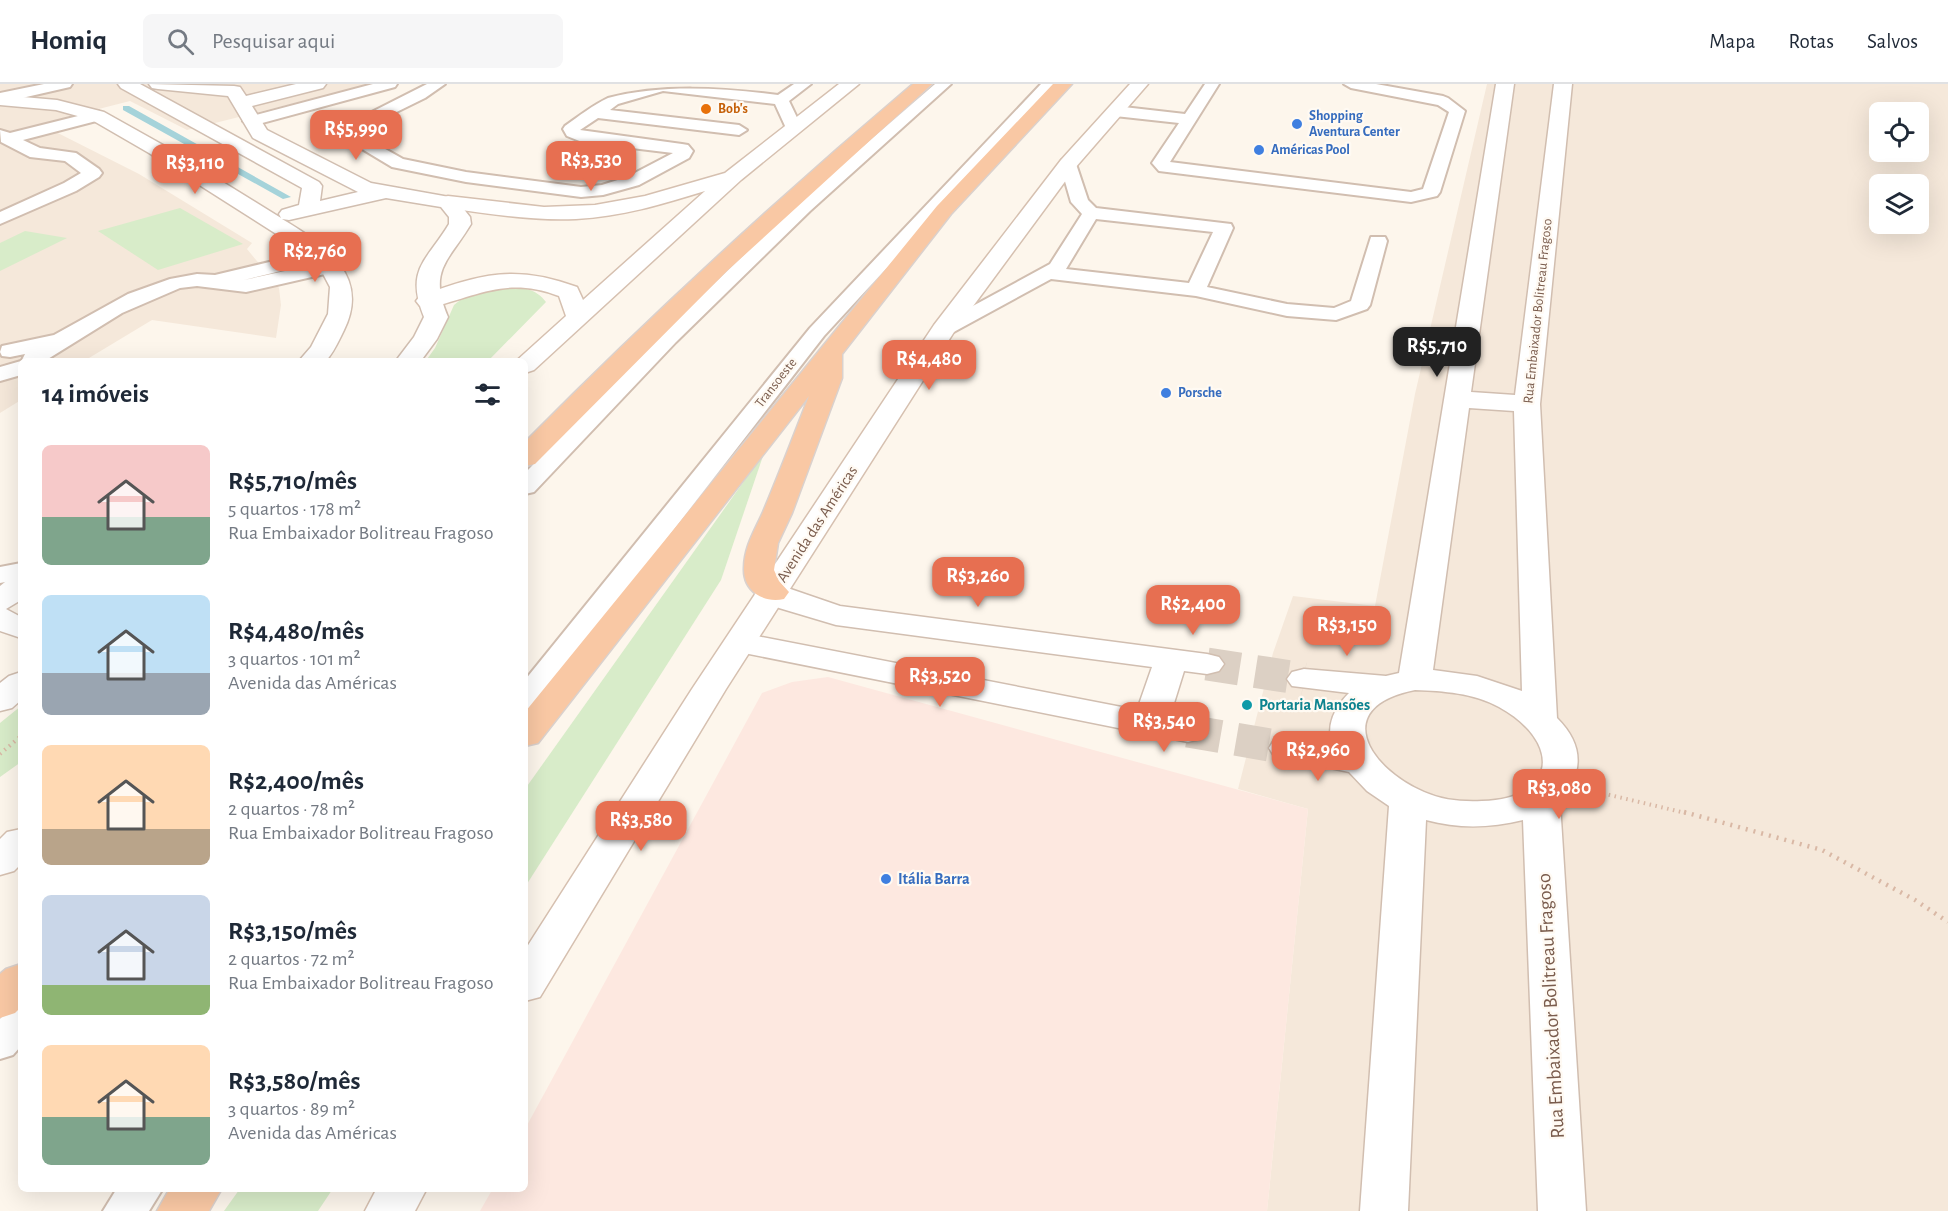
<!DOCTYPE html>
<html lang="pt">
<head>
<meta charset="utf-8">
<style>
  body { margin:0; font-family:"Alegreya Sans",sans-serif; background:#f6f6f7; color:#1f2937; height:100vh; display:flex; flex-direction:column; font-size:22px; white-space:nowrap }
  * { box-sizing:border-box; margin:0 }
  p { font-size:20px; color:#747a83 }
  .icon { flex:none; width:33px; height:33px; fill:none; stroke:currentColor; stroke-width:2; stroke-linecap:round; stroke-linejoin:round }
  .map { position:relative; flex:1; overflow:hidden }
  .sheet { position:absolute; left:18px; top:274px; width:510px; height:834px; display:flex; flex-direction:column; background:#fff; border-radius:9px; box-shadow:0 6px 24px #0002 }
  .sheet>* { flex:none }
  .buttons { position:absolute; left:1869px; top:18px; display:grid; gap:12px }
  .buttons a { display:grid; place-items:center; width:60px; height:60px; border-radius:9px; background:#fff; box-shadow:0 6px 24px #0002; font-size:30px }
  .price { position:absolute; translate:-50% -51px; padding:0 14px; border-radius:12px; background:#e76f51; color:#fff; font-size:20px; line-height:39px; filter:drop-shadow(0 2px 3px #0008) }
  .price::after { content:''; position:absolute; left:50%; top:36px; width:18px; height:14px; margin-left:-9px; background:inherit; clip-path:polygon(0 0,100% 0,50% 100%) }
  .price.selected { background:#222; color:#fff }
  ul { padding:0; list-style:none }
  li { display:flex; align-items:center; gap:18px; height:150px; padding:0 24px }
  li span { display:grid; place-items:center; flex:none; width:168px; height:120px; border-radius:9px; color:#555 }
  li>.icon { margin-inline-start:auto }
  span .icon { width:72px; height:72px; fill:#fffc; stroke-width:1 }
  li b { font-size:26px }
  h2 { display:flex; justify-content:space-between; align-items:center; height:72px; padding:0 24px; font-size:26px }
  header { display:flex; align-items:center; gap:36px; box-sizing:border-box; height:84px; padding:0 30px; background:#fff; border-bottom:2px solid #e0e1e3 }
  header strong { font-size:28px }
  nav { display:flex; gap:33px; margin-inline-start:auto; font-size:21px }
  .search { width:420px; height:54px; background:#f6f6f7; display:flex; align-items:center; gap:15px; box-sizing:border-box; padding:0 21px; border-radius:9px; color:#747a83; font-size:22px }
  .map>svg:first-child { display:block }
  .residential { fill:#f5e8da; fill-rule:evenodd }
  .commercial { fill:#fde8e0 }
  .green { fill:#d8ecc9 }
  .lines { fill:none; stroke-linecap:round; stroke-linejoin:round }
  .stream { fill:#a5d3da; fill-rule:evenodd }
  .minor-tunnel { stroke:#dcd0c4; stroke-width:33; stroke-dasharray:33 16; stroke-linecap:butt }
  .service-casing { stroke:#d1beb0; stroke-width:4 }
  .minor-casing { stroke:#d1beb0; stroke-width:3 }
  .secondary-casing { stroke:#d6c0b0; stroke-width:3 }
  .trunk-casing { stroke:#dad1cd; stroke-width:3 }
  .path-far1 { stroke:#d9b8a5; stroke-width:4; stroke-dasharray:1.5 4.5; stroke-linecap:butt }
  .path { stroke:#d9b8a5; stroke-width:4.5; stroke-dasharray:2 6; stroke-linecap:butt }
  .service { fill:#fff; fill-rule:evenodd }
  .minor { fill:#fff; fill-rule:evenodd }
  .secondary { fill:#fff; fill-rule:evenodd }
  .trunk { fill:#f9c8a4; fill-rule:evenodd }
  .food-dot { fill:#e8710a; stroke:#fffaf3; stroke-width:2 }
  .shop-dot { fill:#3f7fe0; stroke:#fffaf3; stroke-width:2 }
  .culture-dot { fill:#0f9aa8; stroke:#fffaf3; stroke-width:2 }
  .labels { text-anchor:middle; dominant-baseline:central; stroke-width:4.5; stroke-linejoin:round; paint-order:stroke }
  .far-food-label { font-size:14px; font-weight:bold; fill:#c56008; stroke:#fffaf3; text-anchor:start }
  .far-shop-label { font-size:14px; font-weight:bold; fill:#366cbe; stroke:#fffaf3; text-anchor:start }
  .far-street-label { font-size:14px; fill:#7a5c4d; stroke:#fffaf3 }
  .street-label { font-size:16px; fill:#7a5c4d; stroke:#fffaf3 }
  .culture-label { font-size:16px; font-weight:bold; fill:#0d838f; stroke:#fffaf3; text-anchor:start }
  .shop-label { font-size:16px; font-weight:bold; fill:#366cbe; stroke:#fffaf3; text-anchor:start }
  .near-street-label { font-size:20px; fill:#7a5c4d; stroke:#fffaf3 }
</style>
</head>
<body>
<header>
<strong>Homiq</strong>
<div class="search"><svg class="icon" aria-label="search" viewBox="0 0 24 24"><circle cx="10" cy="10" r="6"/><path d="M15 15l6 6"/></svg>Pesquisar aqui</div>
<nav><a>Mapa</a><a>Rotas</a><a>Salvos</a></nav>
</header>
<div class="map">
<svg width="1948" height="1127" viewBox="0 0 1948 1127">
  <rect width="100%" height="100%" fill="#fdf6ec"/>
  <g class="residential">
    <path d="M0 0H371L187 46 130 17 40 40 139 90 252 159 247 165 279 204 281 221 276 254 152 236 84 277 21 278V316L0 329Z"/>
    <path d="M1487 0H1948V1127H1267L1308 725 1238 705 1273 569 1293 512 1375 522 1415 310ZM1880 28H1918V68H1880ZM1880 100H1918V140H1880Z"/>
  </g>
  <path class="commercial" d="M828 593 1308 725 1267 1127H480L492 1106H525V1045L762 609 792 598Z"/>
  <g class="green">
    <path d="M180 124 243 160 158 186 98 147Z"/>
    <path d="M25 147 67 154 0 187V159Z"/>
    <path d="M506 202C522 204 536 204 546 218L488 277 425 278 435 264 454 221 464 213Z"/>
    <path d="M764 369 721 496 525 803V705Z"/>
    <path d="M21 622V678L0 693V639Z"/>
    <path d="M239 1106H332L318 1127H224Z"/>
  </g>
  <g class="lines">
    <path class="stream" d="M123 22H129L291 113 283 115 123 26Z"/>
    <g class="minor-tunnel">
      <path d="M1207 580 1304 595"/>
      <path d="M1188 647 1287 664"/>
    </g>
    <g class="service-casing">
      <g id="service">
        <path d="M44 0H72L70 3 0 19V9Z"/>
        <path d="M373 0H397L395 3 251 42 243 37 245 34Z"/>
        <path d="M427 0H445L425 14 362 45 364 53 403 75 466 88 581 103 602 101 627 93 673 69 582 58 567 52 563 45 565 42C579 32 593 21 608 14 662 0 722 4 778 11L794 0H811L789 17 802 44 794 49 786 44 775 20 663 7 618 20 610 26 739 41 747 46 739 51 598 34 580 46 682 60 688 61 693 67 689 74 639 101 603 111 581 113 466 98 392 83 352 59 346 49 348 40Z"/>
        <path d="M935 0H951L810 127 676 258 534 408 525 410V389L662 250 798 119Z"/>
        <path d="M1041 0H1056L824 252 536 623 525 625V596L810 244Z"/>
        <path d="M1205 0H1219L1170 78 1411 108 1423 105 1449 28 1438 21 1351 4 1344 0H1376L1443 12 1448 14 1465 27 1440 108 1437 112 1411 118 1159 87 1152 79 1179 39 1115 32 1107 27 1115 22 1185 30Z"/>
        <path d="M98 27 106 32 104 35 23 56 40 64 76 69 99 85 102 89 99 93 76 107 0 140V128L64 99 81 89 65 77 30 73 1 58 0 46 10 49Z"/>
        <path d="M1068 75 1074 76 1076 80 1088 116 1096 124 1231 140 1233 144 1207 203 1287 220 1334 224 1351 217 1371 153H1385L1387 157 1370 221 1367 225 1336 236 1287 232 1196 212 1051 195 950 250 943 252 936 250 933 246 936 242 1050 180 1082 130 1071 118 1060 80 1062 76ZM1096 135 1213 148 1189 199 1066 185Z"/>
        <path d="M319 166 326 168 329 172 326 176 244 196 331 177 338 179 341 183 338 187 246 208 197 202 180 204 122 229 43 278H21L25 270 10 273 2 272 0 268 2 262 54 251 128 210 170 195 197 190 215 191Z"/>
        <path d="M21 277V291L0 297V283Z"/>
        <path d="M21 479V495L0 499V483Z"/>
        <path d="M21 922V962L13 971 0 975V935L8 927Z"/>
        <path d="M116 1106H162L149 1127H103Z"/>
      </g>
    </g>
    <g class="minor-casing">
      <g id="minor">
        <path d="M118 0H140L319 98 322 102 320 117 358 108 253 54 228 12 158 5 152 4 149 0 234 2 240 3 246 12 296 0H326L323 4 252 22 267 46 371 99 455 114 470 133 471 140C448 178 428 186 448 233L437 255 420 278H395L414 253 424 233C405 185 426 178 449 140V133L441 123 386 114 289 136 282 135C324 160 371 191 344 246 338 258 334 268 325 278H298L311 263 328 230 330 203 321 186 292 160 149 69 92 36 56 26 0 21V11L57 16 104 28 163 61 281 134 279 130 282 126 299 121 302 104 121 4Z"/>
        <path d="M1496 0H1514L1471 308 1515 311 1554 0H1572L1540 320 1557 634C1585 662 1583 689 1560 719L1586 1127H1538L1523 736C1490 744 1459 745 1426 736L1408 1127H1360L1389 722 1367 707 1349 688 1274 672 1269 664 1274 656 1287 652 1333 661C1325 642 1335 623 1349 609L1292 602 1287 595 1292 588 1304 585 1386 592 1399 589ZM1469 324 1514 327 1522 607 1477 592 1433 586ZM1415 606C1444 607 1473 609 1499 623 1561 657 1559 715 1482 717 1462 718 1442 716 1424 708 1368 684 1330 623 1415 606Z"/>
        <path d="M21 492V516L6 525 21 533V554L0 547V502L10 494Z"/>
        <path d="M773 499 840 522 1207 570 1219 573 1224 580 1219 587 1207 590 1184 587 1170 632 1200 639 1206 647 1200 655 1188 658 729 566 725 559 729 552 741 549 1137 626 1152 583 836 541 779 524 762 515 757 508 762 501Z"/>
        <path d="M21 588V616L12 624 0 627V599L9 592Z"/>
      </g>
    </g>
    <g class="secondary-casing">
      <g id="secondary">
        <path d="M839 0H859L741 96 534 286 525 289V278H515L566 232 559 212C506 192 478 212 428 224L420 222 416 217 420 212C480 190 515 180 577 203L583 216 705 107C663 120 620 133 576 135 533 137 490 130 448 124L441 122 438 118 441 114 448 112 544 123 595 121 645 112 725 89Z"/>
        <path d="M1130 0H1148L1075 84 954 248 726 605 540 913 525 917V866L692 605 934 241 1061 76Z"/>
        <path d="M21 745V780L14 787 0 791V755L7 748Z"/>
        <path d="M376 1106H426L415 1127H365Z"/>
      </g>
    </g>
    <g class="trunk-casing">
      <g id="trunk">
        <path d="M913 0H932L727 187 535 380 525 382V358C649 233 778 114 913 0Z"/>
        <path d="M1053 0H1072L951 130 842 270V294L792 429 778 459 774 486 779 497 789 508 784 515C764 520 743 507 744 484 744 463 755 446 763 428 779 390 794 351 809 312L538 659 525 662V628L937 122Z"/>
        <path d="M21 880V923L15 929 0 934V890L6 885Z"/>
        <path d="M169 1106H221L209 1127H157Z"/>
      </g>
    </g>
    <g class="path-far1">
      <path d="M0 670 21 652"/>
      <path d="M1597 708 1690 730"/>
    </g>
    <path class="path" d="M1684 728 1822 766 1915 816 1948 838"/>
    <use href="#service" class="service"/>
    <use href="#minor" class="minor"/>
    <use href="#secondary" class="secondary"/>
    <use href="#trunk" class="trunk"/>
  </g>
  <circle class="food-dot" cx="706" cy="25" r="6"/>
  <g class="shop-dot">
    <circle cx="1297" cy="40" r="6"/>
    <circle cx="1259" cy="66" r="6"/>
    <circle cx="1166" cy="309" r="6"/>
    <circle cx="886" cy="795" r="6"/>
  </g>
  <circle class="culture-dot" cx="1247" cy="621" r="6"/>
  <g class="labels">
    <g class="far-food-label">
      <text x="718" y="25">Bob's</text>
    </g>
    <g class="far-shop-label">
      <text x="1309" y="32">Shopping<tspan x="1309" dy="16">Aventura Center</tspan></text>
      <text x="1271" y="66">Américas Pool</text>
      <text x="1178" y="309">Porsche</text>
    </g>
    <g class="far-street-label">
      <text transform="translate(1538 227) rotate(-84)">Rua Embaixador Bolitreau Fragoso</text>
      <text transform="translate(776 299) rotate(-52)">Transoeste</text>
    </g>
    <g class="street-label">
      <text transform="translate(817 440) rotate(-57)">Avenida das Américas</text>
    </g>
    <g class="culture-label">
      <text x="1259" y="621">Portaria Mansões</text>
    </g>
    <g class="shop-label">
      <text x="898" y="795">Itália Barra</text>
    </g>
    <g class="near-street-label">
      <text transform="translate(1551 922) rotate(-93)">Rua Embaixador Bolitreau Fragoso</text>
    </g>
  </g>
</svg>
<div class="buttons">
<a><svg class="icon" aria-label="locate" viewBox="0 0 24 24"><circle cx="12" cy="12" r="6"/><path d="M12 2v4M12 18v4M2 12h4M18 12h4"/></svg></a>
<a><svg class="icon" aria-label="layers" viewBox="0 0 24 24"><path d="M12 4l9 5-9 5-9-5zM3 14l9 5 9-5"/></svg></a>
</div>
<b class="price" style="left:356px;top:77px">R$5,990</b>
<b class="price" style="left:591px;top:108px">R$3,530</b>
<b class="price" style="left:195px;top:111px">R$3,110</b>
<b class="price" style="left:315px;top:199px">R$2,760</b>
<b class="price selected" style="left:1437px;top:294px">R$5,710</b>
<b class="price" style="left:929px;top:307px">R$4,480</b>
<b class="price" style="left:978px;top:524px">R$3,260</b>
<b class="price" style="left:1193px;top:552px">R$2,400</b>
<b class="price" style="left:1347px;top:573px">R$3,150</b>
<b class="price" style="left:940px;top:624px">R$3,520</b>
<b class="price" style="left:1164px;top:669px">R$3,540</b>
<b class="price" style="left:1318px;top:698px">R$2,960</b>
<b class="price" style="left:1559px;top:736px">R$3,080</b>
<b class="price" style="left:641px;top:768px">R$3,580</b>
<section class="sheet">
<h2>14 imóveis<svg class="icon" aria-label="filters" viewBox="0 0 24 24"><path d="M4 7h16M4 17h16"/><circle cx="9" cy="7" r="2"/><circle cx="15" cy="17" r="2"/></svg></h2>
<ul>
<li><span style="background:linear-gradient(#f6c9c9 60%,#7fa58c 0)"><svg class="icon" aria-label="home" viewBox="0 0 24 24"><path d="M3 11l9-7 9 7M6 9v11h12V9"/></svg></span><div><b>R$5,710/mês</b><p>5 quartos · 178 m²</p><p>Rua Embaixador Bolitreau Fragoso</p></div></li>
<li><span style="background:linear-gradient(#bfe0f5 65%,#9aa5b1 0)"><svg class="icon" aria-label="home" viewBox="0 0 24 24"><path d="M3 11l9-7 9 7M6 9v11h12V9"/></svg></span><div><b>R$4,480/mês</b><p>3 quartos · 101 m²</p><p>Avenida das Américas</p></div></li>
<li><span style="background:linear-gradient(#ffd9b3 70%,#b9a48a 0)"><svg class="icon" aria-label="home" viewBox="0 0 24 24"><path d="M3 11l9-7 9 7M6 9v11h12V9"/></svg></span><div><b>R$2,400/mês</b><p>2 quartos · 78 m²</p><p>Rua Embaixador Bolitreau Fragoso</p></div></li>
<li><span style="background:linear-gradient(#c9d6e8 75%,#8fb573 0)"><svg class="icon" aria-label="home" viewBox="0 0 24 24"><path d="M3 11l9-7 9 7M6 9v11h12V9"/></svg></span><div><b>R$3,150/mês</b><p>2 quartos · 72 m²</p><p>Rua Embaixador Bolitreau Fragoso</p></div></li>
<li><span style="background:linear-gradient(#ffd9b3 60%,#7fa58c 0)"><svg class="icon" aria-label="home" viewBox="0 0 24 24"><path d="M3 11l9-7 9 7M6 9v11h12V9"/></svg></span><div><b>R$3,580/mês</b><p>3 quartos · 89 m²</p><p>Avenida das Américas</p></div></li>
</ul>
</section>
</div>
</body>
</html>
